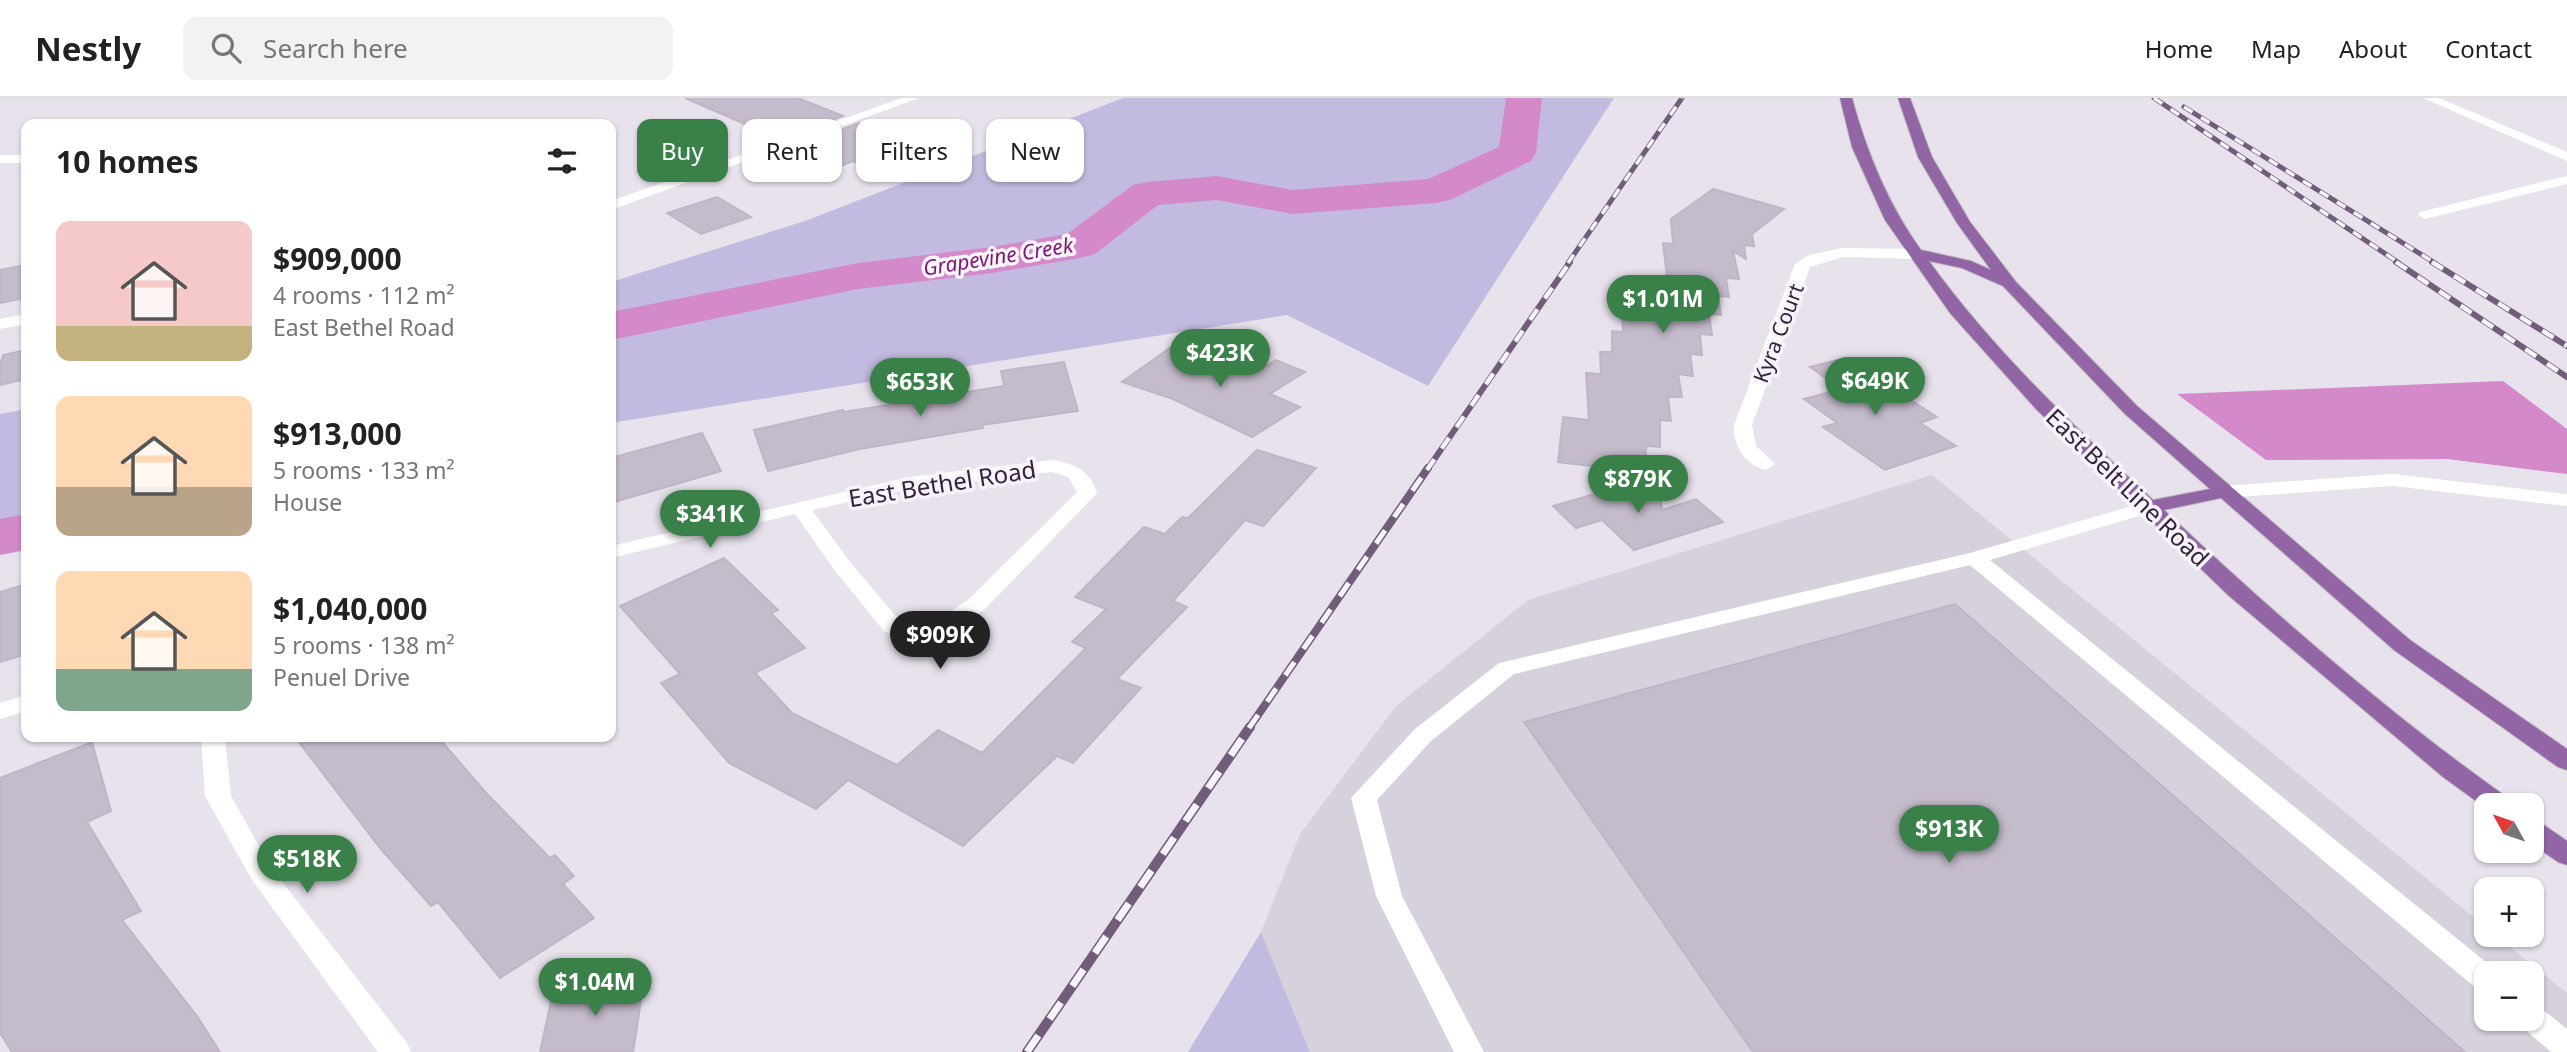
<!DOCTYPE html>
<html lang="en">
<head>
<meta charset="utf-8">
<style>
  body { margin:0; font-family:"Noto Sans",sans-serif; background:#f2f2f2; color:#222; height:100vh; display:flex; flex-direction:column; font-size:26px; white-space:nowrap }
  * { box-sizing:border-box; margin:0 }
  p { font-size:23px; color:#767676 }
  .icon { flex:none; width:38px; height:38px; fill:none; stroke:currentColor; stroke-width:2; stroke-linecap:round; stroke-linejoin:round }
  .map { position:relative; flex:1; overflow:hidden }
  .sheet { position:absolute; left:21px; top:21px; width:595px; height:623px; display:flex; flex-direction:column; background:#fff; border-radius:14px; box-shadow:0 2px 5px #0004 }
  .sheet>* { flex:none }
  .hud { position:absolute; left:637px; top:21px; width:665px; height:63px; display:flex; gap:14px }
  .needle { width:46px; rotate:310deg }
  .fabs { position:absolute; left:2474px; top:695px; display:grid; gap:14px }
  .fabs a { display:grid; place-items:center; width:70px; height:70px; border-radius:14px; background:#fff; box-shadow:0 2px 5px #0004; font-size:35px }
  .price { position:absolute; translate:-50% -60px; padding:0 16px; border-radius:24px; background:#3a8149; color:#fff; font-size:23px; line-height:46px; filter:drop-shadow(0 2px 4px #0008) }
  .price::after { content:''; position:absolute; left:50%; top:42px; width:21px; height:16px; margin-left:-10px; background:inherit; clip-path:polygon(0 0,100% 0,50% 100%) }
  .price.active { background:#222; color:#fff }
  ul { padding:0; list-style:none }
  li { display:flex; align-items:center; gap:21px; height:175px; padding:0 35px }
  li span { display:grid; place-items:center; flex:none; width:196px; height:140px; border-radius:14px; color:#555 }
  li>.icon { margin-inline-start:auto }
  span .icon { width:84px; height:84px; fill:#fffc; stroke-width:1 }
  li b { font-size:30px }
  h2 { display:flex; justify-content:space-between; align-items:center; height:84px; padding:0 35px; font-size:30px }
  .chip { padding:0 24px; border-radius:14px; background:#fff; box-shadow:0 2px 5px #0004; font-size:24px; line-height:63px }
  .chip.active { background:#3a8149; color:#fff }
  header { display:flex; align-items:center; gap:42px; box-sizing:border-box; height:98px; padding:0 35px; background:#fff; border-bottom:2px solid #e0e0e0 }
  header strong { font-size:33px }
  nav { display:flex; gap:38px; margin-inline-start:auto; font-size:24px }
  .search { width:490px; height:63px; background:#f2f2f2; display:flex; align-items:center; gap:18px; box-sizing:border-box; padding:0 24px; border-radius:14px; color:#767676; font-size:26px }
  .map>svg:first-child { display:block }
  .built { fill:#d7d1dd; fill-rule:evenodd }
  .green { fill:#c3bbdf }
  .water { fill:#d489cb }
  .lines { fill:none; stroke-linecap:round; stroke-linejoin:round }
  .river { fill:#d489cb; fill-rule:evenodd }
  .building { fill:#c4bbcb; stroke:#bfb5c7; stroke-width:2 }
  .major-casing { stroke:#c3bdc5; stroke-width:2 }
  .minor { fill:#fff; fill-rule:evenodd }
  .major { fill:#9266a4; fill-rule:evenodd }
  .rail-far3-casing { stroke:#715c7a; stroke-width:5 }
  .rail-far2-casing { stroke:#715c7a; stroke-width:6 }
  .rail-far1-casing { stroke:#715c7a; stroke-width:8 }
  .rail-casing { stroke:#715c7a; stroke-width:10 }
  .rail-far3 { stroke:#f6f3f9; stroke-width:3.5; stroke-dasharray:10; stroke-linecap:butt }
  .rail-far2 { stroke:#f6f3f9; stroke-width:4.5; stroke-dasharray:13; stroke-linecap:butt }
  .rail-far1 { stroke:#f6f3f9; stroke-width:5; stroke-dasharray:16; stroke-linecap:butt }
  .rail { stroke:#f6f3f9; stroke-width:7; stroke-dasharray:20; stroke-linecap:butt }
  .labels { text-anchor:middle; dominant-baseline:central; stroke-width:7; stroke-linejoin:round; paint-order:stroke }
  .far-water-label { font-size:21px; font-style:italic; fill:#7d1970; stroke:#f6f3f9 }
  .far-street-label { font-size:21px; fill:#36223f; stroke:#f6f3f9 }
  .street-label { font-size:24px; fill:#36223f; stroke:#f6f3f9 }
</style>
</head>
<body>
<header>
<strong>Nestly</strong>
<div class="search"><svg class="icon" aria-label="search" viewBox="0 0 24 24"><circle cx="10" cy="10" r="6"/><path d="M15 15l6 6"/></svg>Search here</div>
<nav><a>Home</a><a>Map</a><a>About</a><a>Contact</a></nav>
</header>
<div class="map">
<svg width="2567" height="954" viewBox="0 0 2567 954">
  <rect width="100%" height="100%" fill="#e8e2ed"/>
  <path class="built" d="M1932 377 2487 830V836L2495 837 2567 895V954H1310L1261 834 1300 736 1396 608 1528 502ZM2487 875H2532V920H2487Z"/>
  <g class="green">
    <path d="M1123 0H1614L1428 288 1287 217 611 325V184L805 123Z"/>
    <path d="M26 311V447L0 453V316Z"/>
    <path d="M1261 834 1310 954H1188Z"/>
  </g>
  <path class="water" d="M2503 283 2567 331V376L2447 361 2266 362 2177 296Z"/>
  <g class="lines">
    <g class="river">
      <path d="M1506 0H1542L1536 55 1531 63 1450 102 1436 105 1293 116 1217 102 1158 107 1095 156 1080 160 992 175 858 191 611 242V214L858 165 992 149 1067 136 1133 87 1147 84 1217 78 1293 92 1428 81 1499 49Z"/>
      <path d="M26 416V452L0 457V421Z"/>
    </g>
  </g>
  <g class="building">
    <path d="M685 0H798L843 18 779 41Z"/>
    <path d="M859 25 915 47 861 67 853 63 841 68 795 48Z"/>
    <path d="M1713 91 1784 111 1752 136 1754 148 1744 147 1746 161 1733 153 1739 181 1726 180 1729 199 1718 198 1721 217 1709 216 1712 237 1700 236 1702 257 1690 256 1693 278 1678 276 1682 299H1668L1671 323 1660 322V349L1646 348 1645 374 1558 364 1563 319 1589 322 1586 275 1601 276 1600 254H1612V233L1623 234 1622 214 1634 215 1632 196 1661 198 1660 179H1667L1663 145 1673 146 1671 121Z"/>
    <path d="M717 99 751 119 701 136 667 115Z"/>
    <path d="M26 167V200L0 205V172Z"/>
    <path d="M1171 249 1252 276 1276 262 1305 274 1270 296 1300 309 1252 339 1173 301 1122 284Z"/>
    <path d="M26 252V281L0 287V268L3 257Z"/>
    <path d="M1845 260 1937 319 1920 325 1956 348 1885 372 1823 329 1837 325 1804 301 1841 291 1810 269Z"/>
    <path d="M1064 264 1078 313 982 327 983 330 860 351 768 373 754 332 843 312 844 314 1004 288 1001 273Z"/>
    <path d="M702 335 721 373 611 405V360Z"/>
    <path d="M1257 352 1316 370 1263 428 1245 422 1173 503 1187 509 1117 581 1141 590 1073 665 1057 658 963 748 848 682 816 711 729 665 661 585 680 576 620 508 724 460 778 512 771 515 805 550 755 575 792 615 897 667 938 632 982 655 1086 550 1072 544 1106 511 1075 499 1144 429 1165 436 1182 419 1188 420Z"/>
    <path d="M1640 383 1661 402 1662 412 1696 401 1723 424 1634 452 1602 422 1576 430 1553 408Z"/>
    <path d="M26 486V556L0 564V494Z"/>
    <path d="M1955 506 2465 954H1753L1524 624Z"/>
    <path d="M295 639H438L487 696 550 760 555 757 574 778 563 786 594 820 500 880 438 804 431 808 380 750Z"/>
    <path d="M92 644 111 713 87 724 141 813 122 822 197 918 220 954H12L0 935V680Z"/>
    <path d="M645 877 633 954H540L553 894Z"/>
  </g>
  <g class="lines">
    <g class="major-casing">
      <g id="major">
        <path d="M1840 0H1852C1867 55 1888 106 1921 152L1971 163 1991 172 1957 125 1918 59 1898 0H1910L1932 59 1970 124 2016 184 2137 308 2410 542 2567 651V672L2558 669 2394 552 2221 400 2164 412C2271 513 2388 615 2508 700L2512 707H2487V711L2443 679 2228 497 2036 311 1950 215 1885 122 1852 49ZM1929 163 1962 170 2003 188 2125 316 2210 391 2153 402C2073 327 1993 252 1929 163Z"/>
        <path d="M2532 722 2541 725 2567 743V767L2558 764 2532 746Z"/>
      </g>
    </g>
    <g class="minor">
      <path d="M902 0H919L611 112V103Z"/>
      <path d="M2423 0H2439L2567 54V63Z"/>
      <rect x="0" y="57" width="26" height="8"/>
      <path d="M2567 78V86L2425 121 2418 117 2420 114Z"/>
      <path d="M1843 150 1917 151 1925 156 1917 161 1843 159 1810 169 1752 327 1756 348 1775 366 1766 372C1745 367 1733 348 1734 327L1795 166 1809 157Z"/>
      <path d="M26 216V226L0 231V221Z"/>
      <path d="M1052 362C1075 366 1090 372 1097 395L985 511 936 544 928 546 906 542 884 533 836 474 795 416 611 460V448L909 379ZM1052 374 1068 379 1077 394 969 501 924 531 900 523 850 464 812 412 909 391Z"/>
      <path d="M2393 376 2567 396V408L2393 388 2224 400 2214 394 2224 388Z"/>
      <path d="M2149 403 2156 405 2159 409 2156 413 1990 462 2497 873 2487 875V894L2477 891 1970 467 1514 576 1431 643 1377 702 1402 798 1484 954H1454L1376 798 1351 700 1415 631 1499 565 1970 455Z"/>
      <path d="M26 597V613L0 621V605Z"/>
      <path d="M201 639H225L231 698 270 768 407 945 411 954H378L252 782 205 698Z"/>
      <path d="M2532 907 2542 911 2567 931V954H2551L2522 929 2518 920H2532Z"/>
    </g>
    <use href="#major" class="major"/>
    <g class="rail-far3-casing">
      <g id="rail-far3">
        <path d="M2154 0 2399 165"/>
        <path d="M2184 9 2435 165"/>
        <path d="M1568 165 1682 0"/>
      </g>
    </g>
    <g class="rail-far2-casing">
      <g id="rail-far2">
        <path d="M2396 164 2567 279"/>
        <path d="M2432 164 2567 248"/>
        <path d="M1427 372 1570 164"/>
      </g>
    </g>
    <g class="rail-far1-casing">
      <path id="rail-far1" d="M1249 630 1428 370"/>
    </g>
    <g class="rail-casing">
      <path id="rail" d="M1027 954 1250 629"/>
    </g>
    <use href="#rail-far3" class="rail-far3"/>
    <use href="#rail-far2" class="rail-far2"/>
    <use href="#rail-far1" class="rail-far1"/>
    <use href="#rail" class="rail"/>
  </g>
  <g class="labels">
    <g class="far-water-label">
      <text transform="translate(998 158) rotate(-9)">Grapevine Creek</text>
    </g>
    <g class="far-street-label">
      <text transform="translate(1778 235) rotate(-69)">Kyra Court</text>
    </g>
    <g class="street-label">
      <text transform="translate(942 385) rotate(-9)">East Bethel Road</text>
      <text transform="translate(2128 389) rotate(44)">East Belt Line Road</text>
    </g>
  </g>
</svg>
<div class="fabs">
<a><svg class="needle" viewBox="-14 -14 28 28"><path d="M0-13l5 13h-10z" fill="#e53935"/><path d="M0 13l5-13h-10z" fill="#767676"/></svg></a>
<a>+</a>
<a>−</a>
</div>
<b class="price" style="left:1663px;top:237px">$1.01M</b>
<b class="price" style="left:1220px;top:291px">$423K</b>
<b class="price" style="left:1875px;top:319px">$649K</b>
<b class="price" style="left:920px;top:320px">$653K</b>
<b class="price" style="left:1638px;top:417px">$879K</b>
<b class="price" style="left:710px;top:452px">$341K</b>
<b class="price active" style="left:940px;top:573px">$909K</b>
<b class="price" style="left:1949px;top:767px">$913K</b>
<b class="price" style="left:307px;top:797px">$518K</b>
<b class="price" style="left:595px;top:920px">$1.04M</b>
<div class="hud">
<a class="chip active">Buy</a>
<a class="chip">Rent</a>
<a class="chip">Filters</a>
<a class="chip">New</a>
</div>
<section class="sheet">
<h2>10 homes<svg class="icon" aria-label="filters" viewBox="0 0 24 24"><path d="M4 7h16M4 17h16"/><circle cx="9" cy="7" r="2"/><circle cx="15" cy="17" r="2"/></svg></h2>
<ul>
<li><span style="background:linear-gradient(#f6c9c9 75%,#c2b280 0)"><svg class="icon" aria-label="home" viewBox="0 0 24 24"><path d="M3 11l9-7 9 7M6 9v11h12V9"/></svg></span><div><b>$909,000</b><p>4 rooms · 112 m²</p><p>East Bethel Road</p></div></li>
<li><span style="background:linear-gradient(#ffd9b3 65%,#b9a48a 0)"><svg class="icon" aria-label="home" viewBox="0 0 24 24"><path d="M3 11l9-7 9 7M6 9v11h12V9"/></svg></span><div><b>$913,000</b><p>5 rooms · 133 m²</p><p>House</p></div></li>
<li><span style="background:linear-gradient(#ffd9b3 70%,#7fa58c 0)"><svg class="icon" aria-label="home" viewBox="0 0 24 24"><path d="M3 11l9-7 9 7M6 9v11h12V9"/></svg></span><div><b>$1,040,000</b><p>5 rooms · 138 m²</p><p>Penuel Drive</p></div></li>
</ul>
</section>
</div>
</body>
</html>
